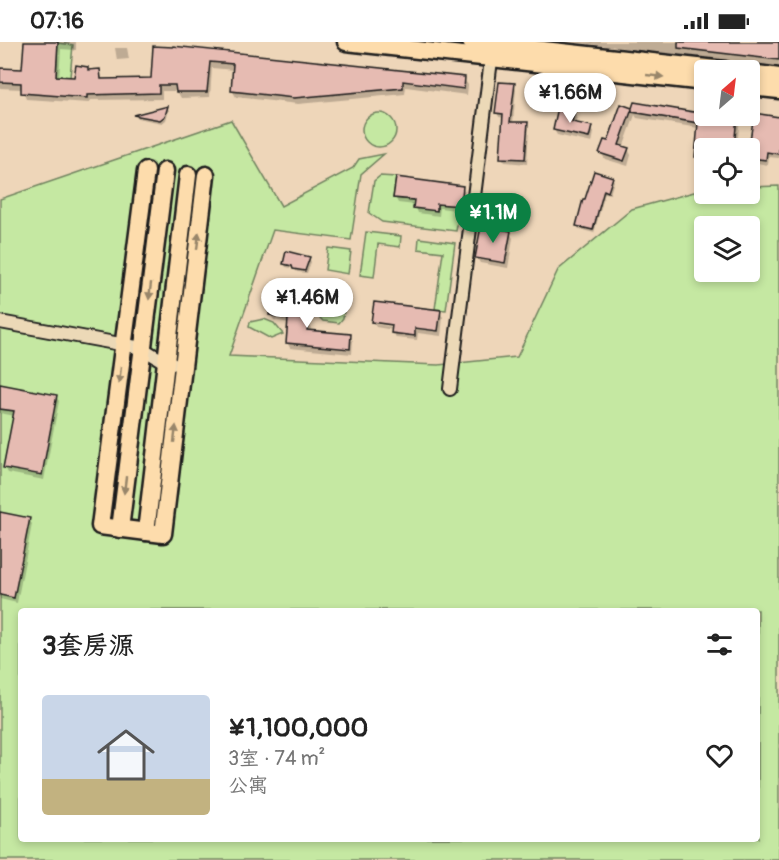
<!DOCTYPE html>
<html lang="zh">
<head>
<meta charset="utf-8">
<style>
  body { margin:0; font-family:Pangolin,"LXGW WenKai TC",sans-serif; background:#f2f2f2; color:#222; height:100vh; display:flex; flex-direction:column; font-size:22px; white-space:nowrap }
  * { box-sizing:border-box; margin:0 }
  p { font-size:20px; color:#767676 }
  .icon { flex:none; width:33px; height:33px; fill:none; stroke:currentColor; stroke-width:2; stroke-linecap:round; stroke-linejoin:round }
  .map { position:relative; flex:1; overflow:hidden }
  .panel { position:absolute; left:18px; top:566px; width:742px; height:234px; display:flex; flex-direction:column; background:#fff; border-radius:6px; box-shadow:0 3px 9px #0003 }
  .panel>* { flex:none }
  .needle { width:39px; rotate:28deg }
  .buttons { position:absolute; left:694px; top:18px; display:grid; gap:12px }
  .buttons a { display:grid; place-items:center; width:66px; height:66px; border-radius:6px; background:#fff; box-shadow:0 3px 9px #0003; font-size:30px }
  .price { position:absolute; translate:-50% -51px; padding:0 14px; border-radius:21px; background:#fff; color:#222; font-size:20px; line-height:39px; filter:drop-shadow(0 2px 3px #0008) }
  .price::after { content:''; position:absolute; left:50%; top:36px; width:18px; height:14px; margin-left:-9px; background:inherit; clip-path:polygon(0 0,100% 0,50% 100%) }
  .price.on { background:#0b8043; color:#fff }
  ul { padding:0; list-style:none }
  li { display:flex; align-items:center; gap:18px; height:150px; padding:0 24px }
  li span { display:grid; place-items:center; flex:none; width:168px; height:120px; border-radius:6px; color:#555 }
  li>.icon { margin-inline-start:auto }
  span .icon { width:72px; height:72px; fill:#fffc; stroke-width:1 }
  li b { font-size:26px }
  h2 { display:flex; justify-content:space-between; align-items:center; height:72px; padding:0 24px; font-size:26px }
  .status { display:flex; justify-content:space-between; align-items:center; height:42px; padding:0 30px; background:#fff; direction:ltr }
  .status svg { height:16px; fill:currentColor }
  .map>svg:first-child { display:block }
  .green { fill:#c5e8a2; stroke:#70825f; stroke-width:1.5; fill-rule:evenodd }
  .shadow { fill:#0003; fill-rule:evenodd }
  .building { fill:#e6bbb2; stroke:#1c1c1c; stroke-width:1.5 }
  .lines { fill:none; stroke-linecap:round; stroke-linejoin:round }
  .minor-casing { stroke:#1c1c1c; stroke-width:16 }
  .major-casing { stroke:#1c1c1c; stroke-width:21 }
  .minor { stroke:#ecd9b7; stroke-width:12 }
  .major { stroke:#fddcac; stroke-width:16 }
  .oneway { fill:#98866b }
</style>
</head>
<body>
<div class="status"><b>07:16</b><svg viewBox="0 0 49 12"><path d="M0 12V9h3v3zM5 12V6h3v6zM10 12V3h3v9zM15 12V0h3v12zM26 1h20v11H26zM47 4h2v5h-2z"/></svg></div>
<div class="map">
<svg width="779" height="818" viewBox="0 0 779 818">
  <rect width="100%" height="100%" fill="#eed6b9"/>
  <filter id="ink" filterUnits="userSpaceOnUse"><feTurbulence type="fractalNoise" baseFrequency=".0167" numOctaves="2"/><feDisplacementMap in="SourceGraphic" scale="12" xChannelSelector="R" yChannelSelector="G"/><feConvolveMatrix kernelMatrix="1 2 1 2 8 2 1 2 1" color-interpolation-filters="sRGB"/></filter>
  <g filter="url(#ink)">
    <g class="green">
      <path d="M58 1 73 3 70 35 56 34Z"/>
      <circle cx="379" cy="88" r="17"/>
      <path d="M231 78 281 164 353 126 359 117 384 112 361 132 351 198 273 188 229 314 438 323 517 315 558 228 632 167 705 147V152H750V145L779 144V818H0V157ZM705 184H750V230H705ZM21 568H758V796H21Z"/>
      <path d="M380 134 396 135 393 156 414 158 437 168V162L461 164 456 189 382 180 369 171 374 139Z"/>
      <path d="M366 190 401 194 400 205 378 202 374 235 360 233Z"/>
      <path d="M419 196 455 201 446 268 435 267 443 210 418 207Z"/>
      <path d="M328 206 351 209 348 232 325 228Z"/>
      <path d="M327 244 342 246 346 251 343 276 339 281 323 279 319 275 322 250Z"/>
      <path d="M264 277 274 281 283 292 271 297 249 285 250 280Z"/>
    </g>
    <g class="shadow">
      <path d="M25 0H76V8L61 7 59 36 75 37 88 26 89 29 99 28 103 39 153 38 155 6 464 37 468 43 467 53 406 45 405 52 298 62 236 55 232 48 234 28 212 26 210 55 181 56 177 49H162V57L90 58 89 61 26 57 22 47 0 46V27L24 29Z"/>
      <path d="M573 0H779V24Z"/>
      <path d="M115 6H127L129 17 117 18Z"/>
      <path d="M514 43 516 47 513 81 527 82 529 86 527 122 505 120 502 116 504 76 499 75 497 70Z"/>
      <path d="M622 64 634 68 700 72 701 64 705 65V74H740L737 106H705V121H700L697 115 699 86 637 76 635 73 623 106 628 107 631 113 628 124 605 117 601 111 609 101Z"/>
      <path d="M167 66 169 68 166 78 162 81 137 76 136 74Z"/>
      <path d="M574 70 577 75 575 82 591 86 594 91 592 101 557 93 554 88Z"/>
      <path d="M779 76V116L769 115 768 123 752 120 750 107Z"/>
      <path d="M612 136 614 139 610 152 605 151 594 191 579 187 577 184Z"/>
      <path d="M462 145 465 150 463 169 440 166 439 174 418 171 415 163 398 161 395 155Z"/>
      <path d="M510 191 513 196 508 226 480 221 477 216Z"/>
      <path d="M309 216 311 220 307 231 297 230 295 227 286 225 284 222Z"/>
      <path d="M375 262 440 270 443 275 441 294 418 291 417 298 396 296 393 288 376 285 373 280ZM374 279 400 283 399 286 374 282Z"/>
      <path d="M309 268 312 273 310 290 350 294 353 299 352 312 290 306 287 300 289 281 274 278 271 273Z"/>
      <path d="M0 343 56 354 59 359 44 438 8 431 5 425 15 374 0 371Z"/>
      <path d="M0 471 29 477 32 482 17 561 0 557Z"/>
    </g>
    <g class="building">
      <path d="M24 0H58L56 34 74 35 76 23 88 25V28L100 27 101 37 151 36 153 4 173 5V4L465 35 464 47 403 39V46L294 56 231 49 233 22 210 20 207 50H176L175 43H159V51L87 53V56L21 51V41L0 40V26L22 27Z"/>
      <path d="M678 0H779V18L678 6Z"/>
      <path d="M499 40 515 41 510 80H528L525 117 500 116 503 72 495 71Z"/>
      <path d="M634 60 705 72V74H737L734 106H705V116L695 115 698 81 632 70V67L619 103 629 106 624 119 599 111 604 98 608 99 621 62 632 66Z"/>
      <path d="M168 64 165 74 160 78 133 73Z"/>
      <path d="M558 65 575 68 572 80 592 84 589 96 553 88Z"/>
      <path d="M754 71 779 75V112L767 110 766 118 750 116 749 106Z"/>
      <path d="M594 129 613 135 608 150 604 148 593 188 576 184 583 157H585Z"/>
      <path d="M396 135 463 144 461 164 437 162V169L413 166 414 158 393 156Z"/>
      <path d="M481 184 511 189 505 221 475 216Z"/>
      <path d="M286 209 310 215 305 229 293 227 292 224 283 222Z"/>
      <path d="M374 260 441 268 438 289 415 286V294L391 291 392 283 371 280Z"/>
      <path d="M271 261 310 267 307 288 351 292 350 307 286 301 288 277 269 273Z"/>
      <path d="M0 342 57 353 42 433 3 426 14 369 0 367Z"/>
      <path d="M0 470 30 476 14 556 0 553Z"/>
    </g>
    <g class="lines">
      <g class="minor-casing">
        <g id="minor">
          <path d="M0 280 142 306 166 321 172 322"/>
          <path d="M450 347 492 10"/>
        </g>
      </g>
      <g class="major-casing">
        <g id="major">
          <path d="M346 0 705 40"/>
          <path d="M471 0 725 28"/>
          <path d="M750 31 779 35"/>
          <path d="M750 45 779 48"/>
          <path d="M146 129 100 484 163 492 206 133"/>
          <path d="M120 487 165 129"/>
          <path d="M146 490 188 133"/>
        </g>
      </g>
      <use href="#minor" class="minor"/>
      <use href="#major" class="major"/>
    </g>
    <defs><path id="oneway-solid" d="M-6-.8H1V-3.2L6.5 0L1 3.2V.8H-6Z" transform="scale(1.5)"/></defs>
    <g class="oneway">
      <use href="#oneway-solid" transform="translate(655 34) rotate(6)"/>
      <use href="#oneway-solid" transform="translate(198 199) rotate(-83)"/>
      <use href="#oneway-solid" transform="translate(150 249) rotate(97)"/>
      <use href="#oneway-solid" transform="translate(120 333) rotate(97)"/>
      <use href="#oneway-solid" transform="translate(175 392) rotate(-83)"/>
      <use href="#oneway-solid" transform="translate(125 443) rotate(97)"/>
    </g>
  </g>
</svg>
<div class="buttons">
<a><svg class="needle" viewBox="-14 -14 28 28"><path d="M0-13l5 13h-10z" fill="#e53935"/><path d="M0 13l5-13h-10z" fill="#767676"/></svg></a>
<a><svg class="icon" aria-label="locate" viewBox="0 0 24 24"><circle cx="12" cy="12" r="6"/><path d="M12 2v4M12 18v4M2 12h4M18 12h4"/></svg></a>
<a><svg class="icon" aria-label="layers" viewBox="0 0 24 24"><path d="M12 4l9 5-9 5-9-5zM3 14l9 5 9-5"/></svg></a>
</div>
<b class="price" style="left:570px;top:82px">¥1.66M</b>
<b class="price on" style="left:493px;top:202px">¥1.1M</b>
<b class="price" style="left:307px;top:287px">¥1.46M</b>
<section class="panel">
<h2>3套房源<svg class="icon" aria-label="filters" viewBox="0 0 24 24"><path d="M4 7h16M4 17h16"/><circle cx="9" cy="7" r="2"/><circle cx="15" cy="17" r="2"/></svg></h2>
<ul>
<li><span style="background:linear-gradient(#c9d6e8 70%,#c2b280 0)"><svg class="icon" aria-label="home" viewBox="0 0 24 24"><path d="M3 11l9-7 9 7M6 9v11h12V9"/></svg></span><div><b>¥1,100,000</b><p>3室 · 74 m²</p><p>公寓</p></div><svg class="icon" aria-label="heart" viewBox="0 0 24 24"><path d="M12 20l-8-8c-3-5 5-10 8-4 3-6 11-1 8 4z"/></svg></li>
</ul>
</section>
</div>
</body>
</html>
